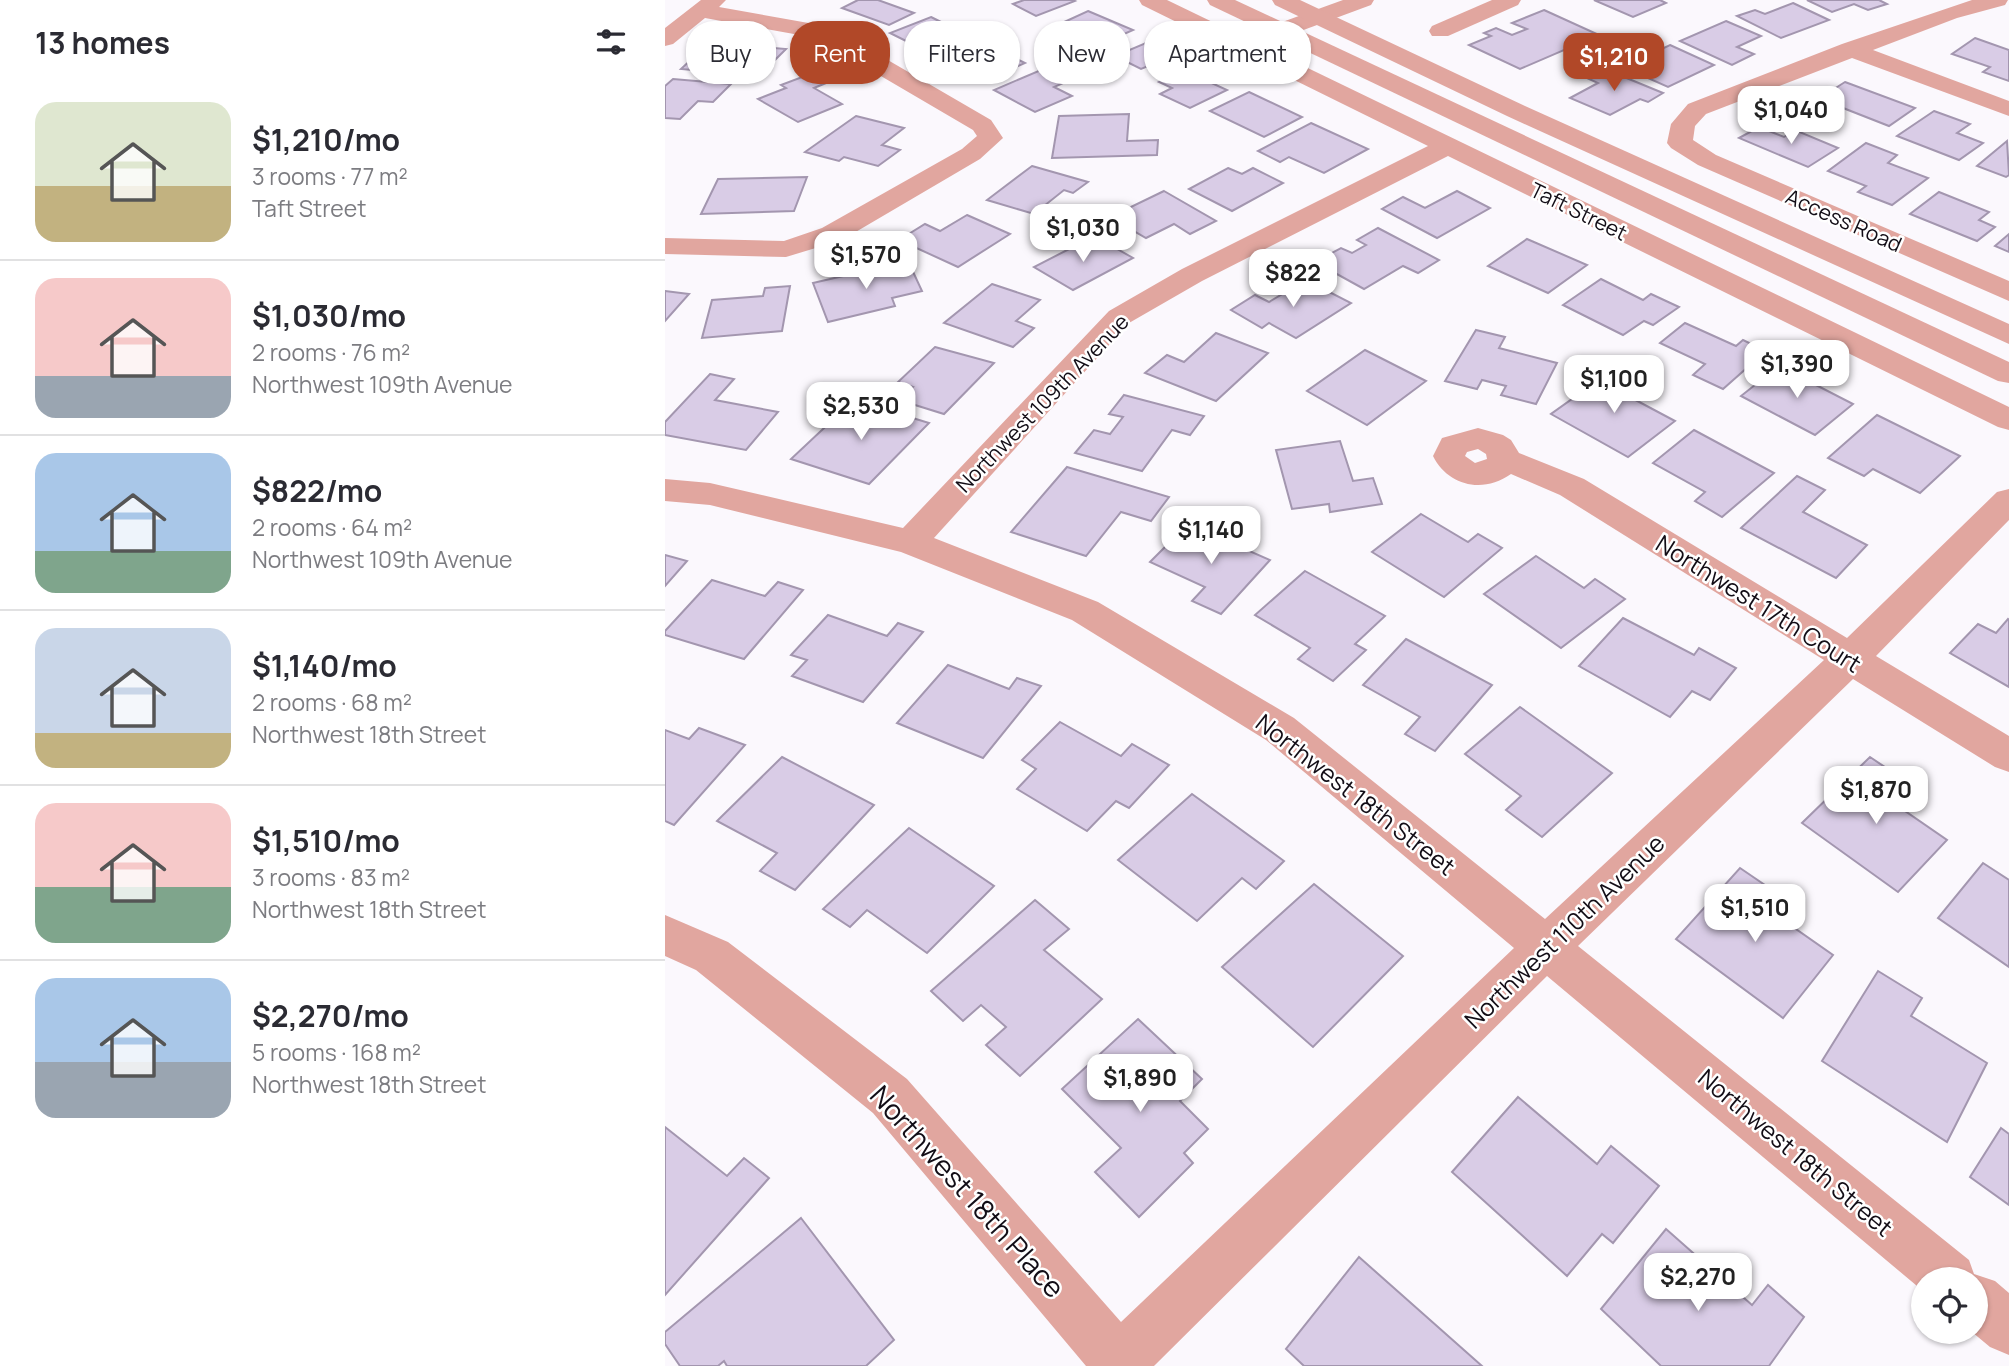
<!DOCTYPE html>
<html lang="en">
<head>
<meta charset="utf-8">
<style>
  body { margin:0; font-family:Manrope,sans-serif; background:#f2f2f3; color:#2b2b33; height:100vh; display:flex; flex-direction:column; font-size:26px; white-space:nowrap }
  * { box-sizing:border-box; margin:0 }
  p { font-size:23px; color:#7c7c81 }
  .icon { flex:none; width:38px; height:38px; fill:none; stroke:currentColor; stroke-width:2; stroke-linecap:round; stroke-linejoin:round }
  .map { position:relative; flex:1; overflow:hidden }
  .side { display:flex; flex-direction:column; background:#fff; width:665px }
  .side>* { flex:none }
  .hud { position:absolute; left:21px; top:21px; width:665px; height:63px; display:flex; gap:14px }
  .controls { position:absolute; left:1246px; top:1267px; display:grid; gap:14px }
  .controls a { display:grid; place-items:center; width:77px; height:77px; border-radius:50%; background:#fff; box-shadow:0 2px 5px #0004; font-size:35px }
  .price { position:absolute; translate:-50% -60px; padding:0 16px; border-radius:14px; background:#fff; color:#222; font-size:23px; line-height:46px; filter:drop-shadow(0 2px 4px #0008) }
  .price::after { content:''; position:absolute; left:50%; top:42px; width:21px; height:16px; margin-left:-10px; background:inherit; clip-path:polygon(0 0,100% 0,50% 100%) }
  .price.selected { background:#b14828; color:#fff }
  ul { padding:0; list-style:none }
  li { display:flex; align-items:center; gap:21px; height:175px; padding:0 35px }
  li+li { border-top:2px solid #e1e1e2 }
  li span { display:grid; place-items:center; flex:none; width:196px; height:140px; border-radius:21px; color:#555 }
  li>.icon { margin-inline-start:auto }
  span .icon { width:84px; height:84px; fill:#fffc; stroke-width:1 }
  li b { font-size:30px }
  h2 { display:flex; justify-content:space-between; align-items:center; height:84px; padding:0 35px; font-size:30px }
  .pill { padding:0 24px; border-radius:28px; background:#fff; box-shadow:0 2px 5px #0004; font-size:24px; line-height:63px }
  .pill.selected { background:#b14828; color:#fff }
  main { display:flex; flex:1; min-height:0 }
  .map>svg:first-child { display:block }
  .building { fill:#d9cce6; stroke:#a396af; stroke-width:2 }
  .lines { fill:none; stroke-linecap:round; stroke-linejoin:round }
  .minor { fill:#e1a69f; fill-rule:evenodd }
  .tertiary { fill:#e1a69f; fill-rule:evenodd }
  .labels { text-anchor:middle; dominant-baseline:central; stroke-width:5; stroke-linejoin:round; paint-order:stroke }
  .far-street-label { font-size:21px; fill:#120d16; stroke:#fff }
  .street-label { font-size:24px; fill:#120d16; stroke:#fff }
  .near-street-label { font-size:28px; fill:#120d16; stroke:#fff }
</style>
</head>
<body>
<main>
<section class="side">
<h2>13 homes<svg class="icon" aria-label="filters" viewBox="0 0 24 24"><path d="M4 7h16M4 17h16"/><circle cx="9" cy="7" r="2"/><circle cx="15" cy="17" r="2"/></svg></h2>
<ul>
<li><span style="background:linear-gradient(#dfe7d0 60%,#c2b280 0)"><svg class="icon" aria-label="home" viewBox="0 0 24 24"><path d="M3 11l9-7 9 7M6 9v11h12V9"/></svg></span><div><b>$1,210/mo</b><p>3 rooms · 77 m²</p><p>Taft Street</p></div></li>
<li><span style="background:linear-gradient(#f6c9c9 70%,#9aa5b1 0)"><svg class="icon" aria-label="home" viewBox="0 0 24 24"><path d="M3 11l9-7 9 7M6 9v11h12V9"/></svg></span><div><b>$1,030/mo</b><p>2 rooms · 76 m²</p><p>Northwest 109th Avenue</p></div></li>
<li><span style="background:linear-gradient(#a9c7e8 70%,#7fa58c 0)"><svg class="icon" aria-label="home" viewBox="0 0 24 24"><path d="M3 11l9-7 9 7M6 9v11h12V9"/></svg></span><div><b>$822/mo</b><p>2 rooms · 64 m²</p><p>Northwest 109th Avenue</p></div></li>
<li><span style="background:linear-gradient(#c9d6e8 75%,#c2b280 0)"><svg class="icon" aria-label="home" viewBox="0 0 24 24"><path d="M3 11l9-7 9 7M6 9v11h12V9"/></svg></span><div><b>$1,140/mo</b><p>2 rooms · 68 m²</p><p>Northwest 18th Street</p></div></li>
<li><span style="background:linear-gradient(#f6c9c9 60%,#7fa58c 0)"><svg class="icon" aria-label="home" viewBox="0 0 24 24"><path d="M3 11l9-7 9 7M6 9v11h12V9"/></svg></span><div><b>$1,510/mo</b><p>3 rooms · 83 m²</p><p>Northwest 18th Street</p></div></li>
<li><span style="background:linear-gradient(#a9c7e8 60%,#9aa5b1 0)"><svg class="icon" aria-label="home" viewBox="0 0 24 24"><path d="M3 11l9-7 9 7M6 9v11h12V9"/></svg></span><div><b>$2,270/mo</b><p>5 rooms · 168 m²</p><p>Northwest 18th Street</p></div></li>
</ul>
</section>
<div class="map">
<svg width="1344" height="1366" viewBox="0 0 1344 1366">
  <rect width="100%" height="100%" fill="#fbf8fd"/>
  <g class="building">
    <path d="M193 0H213L249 13 224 25 177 8Z"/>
    <path d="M359 0H408L410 1 371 16 348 4Z"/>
    <path d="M929 0H995L1001 3 968 17Z"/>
    <path d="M1142 0H1214L1222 4 1203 10 1189 4 1167 12Z"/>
    <path d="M1128 3 1164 20 1116 38 1072 16 1090 10 1100 14Z"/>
    <path d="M879 10 934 35 855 69 804 45 826 36 819 33 831 28 847 35 862 29 847 23Z"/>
    <path d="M423 11 468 30 430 47 395 32 407 27 397 23Z"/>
    <path d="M266 17 304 36 263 52 225 33Z"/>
    <path d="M1061 21 1096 36 1072 47 1089 54 1067 65 1015 41Z"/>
    <path d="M1310 38 1344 50V81L1318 72 1325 67 1287 54Z"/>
    <path d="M488 40 523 57 496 69 488 64 476 69 450 56Z"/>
    <path d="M63 44 121 49 103 67 92 66 83 75 16 69 30 56 49 58Z"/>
    <path d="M1005 45 1049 65 1003 87 958 67Z"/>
    <path d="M302 46 318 54 331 49 360 63 322 80 275 58Z"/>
    <path d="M534 63 556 73 540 80 562 90 525 108 495 94 507 88 494 82Z"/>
    <path d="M390 64 414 76 389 87 407 96 370 112 329 90Z"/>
    <path d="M942 70 998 93 983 102 975 99 945 115 905 98 933 83 924 79Z"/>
    <path d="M145 74 161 83 149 88 177 104 133 122 93 99 121 88 116 85Z"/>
    <path d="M8 79 66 84 48 102 33 101 15 119 0 118V86Z"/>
    <path d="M1180 82 1250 108 1224 126 1178 108 1171 113 1147 103Z"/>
    <path d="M584 92 637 117 599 137 545 111Z"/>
    <path d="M1269 111 1305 124 1292 133 1318 143 1294 160 1232 136Z"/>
    <path d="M464 114 462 141 493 140 492 155 387 158 394 116Z"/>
    <path d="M191 116 239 128 217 145 235 150 213 166 179 157 174 161 140 152Z"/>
    <path d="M646 123 703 149 659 173 624 157 615 162 593 151Z"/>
    <path d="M1094 127 1119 137 1130 130 1173 148 1143 167 1074 138Z"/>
    <path d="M1342 141 1344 175 1341 177 1312 166Z"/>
    <path d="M1201 143 1232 155 1223 163 1263 178 1227 205 1193 192 1201 186 1163 171Z"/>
    <path d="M367 166 423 182 408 193 399 190 369 214 322 200Z"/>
    <path d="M563 168 577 174 588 168 618 183 567 211 524 189Z"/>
    <path d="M142 177 129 211 36 214 53 179Z"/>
    <path d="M499 191 551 221 525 234 509 224 481 238 445 217Z"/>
    <path d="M792 191 825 208 772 238 717 209 738 197 760 208Z"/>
    <path d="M1274 192 1324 212 1314 220 1330 227 1312 241 1245 214Z"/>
    <path d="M302 215 345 234 293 267 234 240 260 224 275 231Z"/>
    <path d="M713 228 774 260 753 273 738 266 699 289 650 262 676 248 687 253 701 245 692 240Z"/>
    <path d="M1344 234V252L1330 246Z"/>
    <path d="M862 239 922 265 883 293 823 266Z"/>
    <path d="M440 242 468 258 408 290 369 267 414 244 424 250Z"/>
    <path d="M243 261 257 291 227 298 230 306 163 322 148 283Z"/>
    <path d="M936 279 978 300 986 294 1014 307 988 325 979 321 958 335 898 305Z"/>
    <path d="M641 280 686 303 631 338 604 323 597 328 566 310 590 295 604 302Z"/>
    <path d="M327 284 375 300 351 321 369 328 348 347 279 323Z"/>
    <path d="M125 286 117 331 37 338 47 300 98 296 100 288Z"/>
    <path d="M0 291 24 294 0 321Z"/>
    <path d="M1020 323 1071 346 1078 340 1101 351 1058 389 1028 375 1040 364 995 343Z"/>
    <path d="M811 330 840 337 834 348 892 363 871 404 836 395 841 386 817 380 812 389 780 381Z"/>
    <path d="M551 333 603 353 551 401 480 373 502 355 519 362Z"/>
    <path d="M270 347 329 363 279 414 234 400 248 387 233 382Z"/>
    <path d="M700 350 761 381 702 425 642 391Z"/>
    <path d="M1114 366 1188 404 1150 435 1076 396Z"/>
    <path d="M945 372 974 388 963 396 1010 421 963 457 886 414Z"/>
    <path d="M45 374 69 379 50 400 113 412 81 450 0 435V422Z"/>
    <path d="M459 395 539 416 525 435 507 430 477 471 410 453 429 430 445 434 458 417 444 414Z"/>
    <path d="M189 400 264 423 204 484 126 459Z"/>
    <path d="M1212 415 1295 456 1255 493 1208 469 1199 476 1163 458Z"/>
    <path d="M1029 430 1109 473 1057 517 1030 501 1040 492 988 463Z"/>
    <path d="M675 441 688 481 708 478 717 504 665 512 664 504 627 509 611 450Z"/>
    <path d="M402 467 504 497 486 521 456 512 421 556 346 532Z"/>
    <path d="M1132 476 1160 490 1138 512 1202 545 1171 578 1076 528Z"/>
    <path d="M756 514 803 542 813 534 837 548 779 597 707 552Z"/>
    <path d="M523 524 605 560 556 614 527 601 540 587 485 562Z"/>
    <path d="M0 555 22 561 0 586Z"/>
    <path d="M871 556 919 588 930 579 960 599 896 648 819 594Z"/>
    <path d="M640 571 720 616 690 644 701 650 668 681 633 659 645 648 590 615Z"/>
    <path d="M47 580 100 596 113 582 138 590 79 659 0 635V631Z"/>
    <path d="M163 615 222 636 233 623 258 632 198 702 127 676 142 660 126 655Z"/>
    <path d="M958 618 1029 655 1034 648 1071 668 1045 700 1027 691 1005 717 914 666Z"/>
    <path d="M1343 619 1344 620V687L1285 653 1313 624 1331 633Z"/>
    <path d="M741 639 827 685 770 751 740 734 755 717 698 685Z"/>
    <path d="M283 665 344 689 352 678 376 686 318 758 232 723Z"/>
    <path d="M855 707 947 773 877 837 841 810 856 796 800 754Z"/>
    <path d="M395 722 456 756 467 744 504 765 464 808 451 801 422 831 352 789 371 769 357 760Z"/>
    <path d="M34 728 80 745 9 825 0 821V730L24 739Z"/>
    <path d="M117 757 209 805 130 890 95 871 112 853 52 821Z"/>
    <path d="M1205 757 1248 786 1230 804 1282 840 1233 892 1137 823Z"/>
    <path d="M527 794 619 861 591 889 577 878 532 921 453 860Z"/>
    <path d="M244 828 329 886 262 953 202 910 185 927 158 909Z"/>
    <path d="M1318 863 1344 880V967L1273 918Z"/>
    <path d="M1075 868 1113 894 1101 908 1168 955 1118 1018 1011 939Z"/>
    <path d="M649 884 738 956 648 1047 557 967Z"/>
    <path d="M370 900 404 929 379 950 437 999 355 1076 321 1045 341 1027 316 1005 298 1021 266 991Z"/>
    <path d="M1213 971 1257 998 1246 1016 1322 1063 1282 1142 1157 1061Z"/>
    <path d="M473 1019 537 1079 515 1101 543 1129 519 1153 528 1163 474 1217 430 1172 456 1148 397 1089Z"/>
    <path d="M853 1097 932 1164 946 1146 994 1186 948 1243 937 1234 902 1276 787 1172Z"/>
    <path d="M0 1127 62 1176 79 1158 104 1178 0 1295Z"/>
    <path d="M1336 1128 1344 1134V1205L1305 1177Z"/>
    <path d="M136 1218 229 1340 201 1366H62L59 1361 53 1366H15L0 1344V1332Z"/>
    <path d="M1001 1229 1087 1305 1103 1285 1139 1317 1104 1366H996L936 1309Z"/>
    <path d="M694 1257 817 1366H639L621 1349Z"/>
  </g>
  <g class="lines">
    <g class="minor">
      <path d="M36 0H61L54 7 166 27 326 120 338 138 315 159 177 240 121 257 0 254V238L119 241 157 228 297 149 312 136 308 130 151 38 40 18 8 44 0 46V28Z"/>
      <path d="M474 0H502L1344 407V430L1333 427 783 156 537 281 464 323 269 538 433 602 629 718 880 919 1159 660 895 495 846 474C818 494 783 486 768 456L777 438 813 428 838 435 846 440 854 453 919 479 1182 638 1332 492 1344 489V520L1211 656 1344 736V772L1330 767 1188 679 913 946 1304 1260 1309 1274 1330 1281 1344 1293V1355L1325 1347 1307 1332H1311V1279H1258V1291L882 976 489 1366H421L208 1113 31 970 0 956V915L63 942 242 1079 456 1322 849 948 601 740 407 620 236 552 45 505 0 501V479L45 483 238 528 444 311 517 269 763 146 477 5ZM813 449 821 454 822 459 810 463 800 456 802 452Z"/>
      <path d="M678 0H709L706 5 625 35H609L606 30 609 25Z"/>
      <path d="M827 0H856L853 5 783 36H767L764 31 767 26Z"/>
      <path d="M1307 0H1343L1340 5 1292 18 1208 50 1344 101V116L1187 58 1041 114 1030 126 1028 140 1051 155 1344 281V301L1033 165 1006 148 1002 143 1006 124 1023 104 1177 44Z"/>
    </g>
    <g class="tertiary">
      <path d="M542 0H570L1344 362V383L1333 381 545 5Z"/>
      <path d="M607 0H635L860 106 1344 324V344L842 116 610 5Z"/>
    </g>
  </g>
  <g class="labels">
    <g class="far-street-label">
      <text transform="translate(914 211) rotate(26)">Taft Street</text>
      <text transform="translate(1179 220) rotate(24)">Access Road</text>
      <text transform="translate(377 403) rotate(-46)">Northwest 109th Avenue</text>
    </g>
    <g class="street-label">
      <text transform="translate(1094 603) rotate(32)">Northwest 17th Court</text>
      <text transform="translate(691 794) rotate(38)">Northwest 18th Street</text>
      <text transform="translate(899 931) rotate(-44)">Northwest 110th Avenue</text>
      <text transform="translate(1131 1152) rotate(40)">Northwest 18th Street</text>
    </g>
    <g class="near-street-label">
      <text transform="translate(303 1191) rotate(48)">Northwest 18th Place</text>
    </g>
  </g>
</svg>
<div class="controls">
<a><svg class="icon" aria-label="locate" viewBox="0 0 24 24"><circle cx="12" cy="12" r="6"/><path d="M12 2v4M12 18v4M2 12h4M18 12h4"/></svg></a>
</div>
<b class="price selected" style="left:949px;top:93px">$1,210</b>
<b class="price" style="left:1126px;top:146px">$1,040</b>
<b class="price" style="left:418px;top:264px">$1,030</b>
<b class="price" style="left:201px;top:291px">$1,570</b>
<b class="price" style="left:628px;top:309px">$822</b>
<b class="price" style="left:1132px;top:400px">$1,390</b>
<b class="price" style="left:949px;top:415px">$1,100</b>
<b class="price" style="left:196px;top:442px">$2,530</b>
<b class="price" style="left:546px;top:566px">$1,140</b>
<b class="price" style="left:1211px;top:826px">$1,870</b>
<b class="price" style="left:1090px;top:944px">$1,510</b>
<b class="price" style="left:475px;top:1114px">$1,890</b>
<b class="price" style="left:1033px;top:1313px">$2,270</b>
<div class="hud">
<a class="pill">Buy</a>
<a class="pill selected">Rent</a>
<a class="pill">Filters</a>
<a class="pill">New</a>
<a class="pill">Apartment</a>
</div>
</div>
</main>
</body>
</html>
